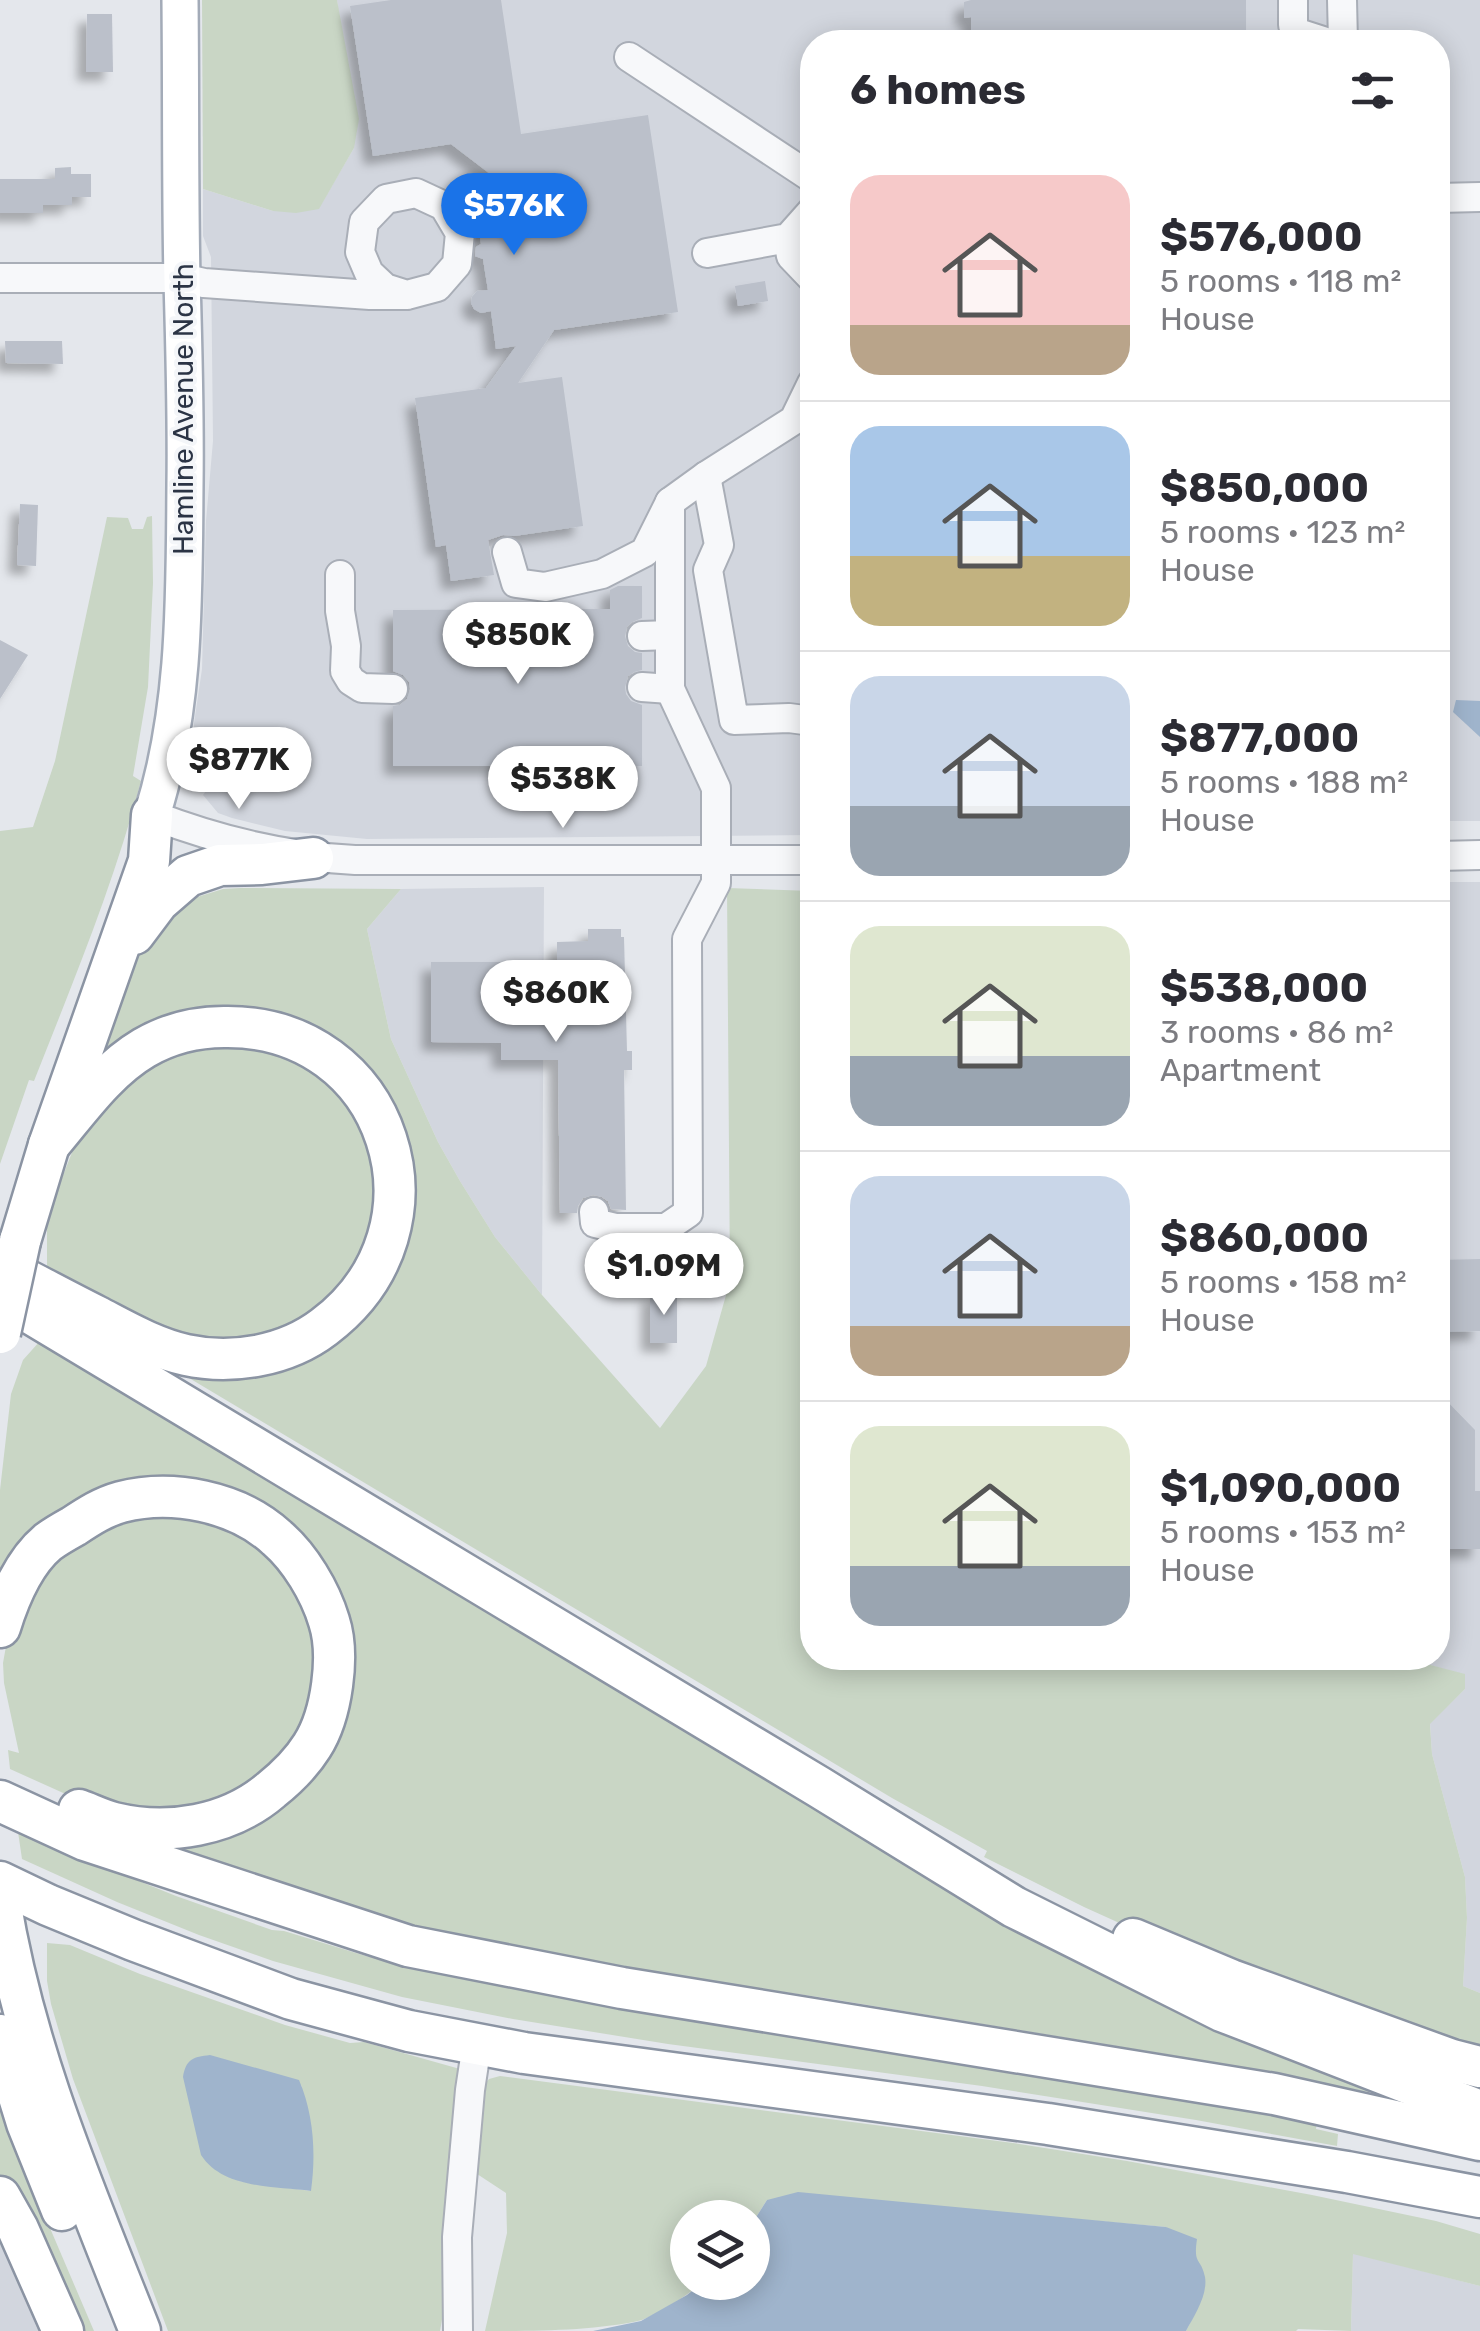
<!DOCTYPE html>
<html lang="en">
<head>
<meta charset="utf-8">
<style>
  body { margin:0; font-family:Rubik,sans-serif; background:#f7f7f7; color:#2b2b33; height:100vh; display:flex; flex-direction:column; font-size:38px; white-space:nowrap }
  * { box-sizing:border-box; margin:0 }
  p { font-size:32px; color:#7c7c81 }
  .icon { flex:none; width:55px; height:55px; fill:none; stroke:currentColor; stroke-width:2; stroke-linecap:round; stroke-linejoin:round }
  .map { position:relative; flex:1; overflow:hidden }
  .side { position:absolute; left:800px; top:30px; width:650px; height:1640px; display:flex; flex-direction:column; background:#fff; border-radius:40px; box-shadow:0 5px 25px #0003 }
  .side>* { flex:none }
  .fabs { position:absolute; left:670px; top:2200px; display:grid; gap:20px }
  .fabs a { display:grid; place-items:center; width:100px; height:100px; border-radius:50%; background:#fff; box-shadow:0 5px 25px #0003; font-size:50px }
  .price { position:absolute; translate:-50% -85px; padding:0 22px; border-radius:35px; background:#fff; color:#222; font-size:32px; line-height:65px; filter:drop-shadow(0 2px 5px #0008) }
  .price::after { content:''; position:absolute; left:50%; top:60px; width:30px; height:22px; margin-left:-15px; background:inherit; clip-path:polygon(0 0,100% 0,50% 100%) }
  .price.current { background:#1a73e8; color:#fff }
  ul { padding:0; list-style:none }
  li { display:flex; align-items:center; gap:30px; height:250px; padding:0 50px }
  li+li { border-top:2px solid #e1e1e2 }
  li span { display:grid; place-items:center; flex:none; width:280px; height:200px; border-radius:30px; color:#555 }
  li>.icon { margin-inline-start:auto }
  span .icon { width:120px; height:120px; fill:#fffc; stroke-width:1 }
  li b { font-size:42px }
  h2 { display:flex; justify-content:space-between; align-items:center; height:120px; padding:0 50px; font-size:42px }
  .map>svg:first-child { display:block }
  .built { fill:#d2d6de }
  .green { fill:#c9d6c5; fill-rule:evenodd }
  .water { fill:#9fb4cc }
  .building { fill:#bbc0ca; filter:url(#shadow) }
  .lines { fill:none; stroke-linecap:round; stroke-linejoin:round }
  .minor-casing { stroke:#a9aeb7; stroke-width:32 }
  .major-casing { stroke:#a3abb8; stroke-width:40 }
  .highway-casing { stroke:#8b94a3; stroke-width:45 }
  .minor { stroke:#f7f8fa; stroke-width:28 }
  .major { stroke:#fff; stroke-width:35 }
  .highway { stroke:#fff; stroke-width:40 }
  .highway-bridge-casing { stroke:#8b94a3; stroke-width:45; stroke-linecap:butt }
  .highway-bridge { stroke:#fff; stroke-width:40 }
  .labels { text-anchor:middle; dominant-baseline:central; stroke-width:8; stroke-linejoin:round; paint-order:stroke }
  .street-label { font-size:28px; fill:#2b3445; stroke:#f4f6f9 }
</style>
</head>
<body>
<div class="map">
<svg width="1480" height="2331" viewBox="0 0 1480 2331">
  <defs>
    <filter id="shadow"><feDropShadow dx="-9" dy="9" stdDeviation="5" flood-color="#0004"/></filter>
  </defs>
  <rect width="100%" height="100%" fill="#e4e7ec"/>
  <g class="built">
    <path d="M337 0H1480V821H1438V42H812V835L367 839 285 831 232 818 218 813 203 795 206 791 203 783 197 782 193 763 194 723 202 669 206 521 213 441 211 257 203 236V189L273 211 319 208 354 148Z"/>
    <path d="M1438 882H1480V1993L1463 1986 1467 1918 1465 1877 1432 1754 1430 1723 1465 1689V1675L1419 1662 1417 1658H1438Z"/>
    <path d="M544 887 542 1295 495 1237 460 1181 438 1142 391 1039 367 929 401 889Z"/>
    <path d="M0 2244 18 2277 41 2331H0Z"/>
    <path d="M1353 2253 1480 2286V2331H1351Z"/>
  </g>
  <g class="green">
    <path d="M202 0H337L359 119 354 148 319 209 296 213 273 211 203 189Z"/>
    <path d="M152 516 153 583 148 687 133 776 141 781C114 884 73 982 34 1081L29 1080 0 1164V831L33 827 55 761 107 517 128 518 132 529H143L147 517Z"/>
    <path d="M240 888 401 889 367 929 391 1039 438 1142 460 1181 495 1237 542 1295 660 1428 706 1366 730 1281 727 888 812 891V1658H1417L1419 1662 1465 1674V1689L1430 1724 1432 1754 1465 1877 1467 1918 1463 1986 1480 1993V2058L1157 1940 1084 1907 984 1857 987 1851 892 1798 174 1369 331 1335 400 1155 271 1022 92 1076 150 924 190 890 194 898 223 889Z"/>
    <path d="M231 1036 332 1075 381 1156 370 1257 289 1335 193 1344 47 1278V1228L58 1188 84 1122 146 1058Z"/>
    <path d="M40 1341 847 1827 1369 2088 1368 2092 1188 2058 825 1998 562 1959 446 1937 159 1849 297 1782 334 1606 184 1485 0 1583V1490L11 1394 23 1360Z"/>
    <path d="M128 1510 235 1522 302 1582 324 1678 280 1772 187 1817 81 1801 10 1769 8 1750 19 1753 4 1683 3 1663 8 1635 35 1572Z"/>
    <path d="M17 1825 99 1865 176 1896 272 1930 284 1931 366 1956 453 1976 1317 2120 1316 2129 1338 2134 1337 2146 1196 2120 982 2086 668 2044 513 2019 402 1997 273 1961 199 1935 117 1902 22 1859Z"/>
    <path d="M47 1943 70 1945 140 1974 285 2025 350 2043 364 2042 460 2069 448 2285 440 2331H168L73 2079 51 2004 47 1981ZM301 2085 312 2133 311 2191 238 2181Z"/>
    <path d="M500 2076 1013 2143 1127 2161 1312 2195 1436 2221 1480 2234V2286L1353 2254 1351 2331 1298 2329 1296 2331H1186C1215 2275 1207 2270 1166 2227L1040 2216 767 2200 753 2222 752 2218H688V2282L702 2283C685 2297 663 2311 642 2320 596 2331 533 2331 485 2331L507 2233 506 2193 471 2170 484 2085 489 2079Z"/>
    <path d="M0 2095 44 2214 94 2331H72L0 2178Z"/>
  </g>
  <g class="water">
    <path d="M1456 700 1480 701V737L1453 712Z"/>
    <path d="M210 2055 299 2080C314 2115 316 2154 311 2191 274 2186 223 2189 201 2155L183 2077C186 2059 193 2057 210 2055Z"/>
    <path d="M798 2192 1166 2227 1197 2239C1193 2266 1201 2257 1205 2277 1208 2295 1194 2316 1186 2331H593L641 2321 687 2295 702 2283 752 2282 753 2222 767 2200Z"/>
  </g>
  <g class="building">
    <path d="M391 0H501L521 134 648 115 678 312 554 330 518 383 562 377 583 526 514 536 503 535 488 540 494 575 451 581 446 545 436 547 415 398 486 388 516 346 496 349 491 311 481 313 474 309 471 303 472 297 477 291 488 290 483 259 475 256 476 247 481 244 476 210 471 208 467 200 473 195 471 179 493 176 451 144 373 156 350 6Z"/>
    <path d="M971 0H1246V42H971V17L964 18V2Z"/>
    <path d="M87 14H112L113 72H86Z"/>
    <path d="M71 167V174H91V197H72V205H43V213H0V179H55V168Z"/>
    <path d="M765 281 768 301 738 306 735 286Z"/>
    <path d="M5 341H62L63 364 6 363Z"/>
    <path d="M20 504 38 505 36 566 17 565Z"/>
    <path d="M618 586H642V618L632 622 627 627 625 636 628 646 635 652 642 653V670L634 672 628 676 625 687 626 694 631 701 642 705V766H393V706L400 705 407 699 410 689 409 682 403 675 393 671V610L610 609V590Z"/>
    <path d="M0 640 28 655 0 699Z"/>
    <path d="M588 929H621V937H624L627 1051H632V1070H624L626 1210 611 1209 608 1201 602 1197 593 1195 583 1198 578 1206 577 1213H560L558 1060H501V1043L431 1042V962H557V942L588 941Z"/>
    <path d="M1480 1259V1331L1438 1332V1260Z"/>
    <rect x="650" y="1293" width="27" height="50"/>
    <path d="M1438 1392 1475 1430V1491H1480V1549H1438Z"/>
  </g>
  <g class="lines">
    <g class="minor-casing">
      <g id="minor">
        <path d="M1293 0V25L1298 33 1326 42"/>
        <path d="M1342 0 1343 42"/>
        <path d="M629 57 812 178"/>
        <path d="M1438 198 1480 197"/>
        <path d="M788 238 791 256 812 278"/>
        <path d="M707 253 788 238 812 211"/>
        <path d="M0 278H182L204 283 370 295H407L437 287 457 264 460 233 444 206 416 193 386 199 364 222 360 252 369 273 385 288 407 295"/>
        <path d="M706 476 719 545 708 570 734 720 789 718 812 721"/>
        <path d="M507 552 516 583 545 587 602 574 645 552 670 502 706 476 794 420 812 383"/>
        <path d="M340 575V611L346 646 345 671 351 681 362 688 393 689"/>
        <path d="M642 636 670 635"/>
        <path d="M642 687 670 689"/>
        <path d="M152 815C217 840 286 857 355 860H812"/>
        <path d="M1438 856 1480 855"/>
        <path d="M594 1212 595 1223 616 1228H666L688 1213 687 939 716 883V788L670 689V502"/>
        <path d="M458 2331 457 2237 470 2090 477 2044"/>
      </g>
    </g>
    <g class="major-casing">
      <path id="major" d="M152 815C186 708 184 596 185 485 186 417 184 349 182 280 180 187 181 93 180 0"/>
    </g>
    <g class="highway-casing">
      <g id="highway">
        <path d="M134 934 158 902 188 876 220 865 262 864 313 858"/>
        <path d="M20 1241 49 1145 149 861 152 815"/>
        <path d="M1 1267C33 1283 64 1300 96 1316 125 1331 154 1348 186 1355 232 1365 286 1356 324 1327 456 1228 391 1024 224 1027 196 1027 168 1034 144 1048 105 1071 78 1111 49 1145"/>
        <path d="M0 1295 819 1787 1014 1907 1222 2011 1480 2111"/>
        <path d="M0 1627C9 1598 24 1562 48 1542 56 1536 65 1531 74 1526 89 1516 103 1507 121 1502 172 1489 237 1501 277 1538 300 1558 320 1591 329 1621 340 1655 332 1715 312 1746 302 1762 286 1778 271 1790 229 1826 168 1836 114 1823 102 1820 90 1814 79 1810"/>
        <path d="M0 1801 85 1840 408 1946 622 1988 1274 2094 1480 2140"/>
        <path d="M0 1882 48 1905 133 1940 291 1999 409 2031 524 2053 1048 2124 1347 2172 1480 2197"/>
        <path d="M0 1901C25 2054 84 2189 140 2331"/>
        <path d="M1133 1939 1231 1980 1452 2060 1480 2067"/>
        <path d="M0 2035 27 2123 62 2210"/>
        <path d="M0 2197 18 2229 63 2331"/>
      </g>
    </g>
    <use href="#minor" class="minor"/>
    <use href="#major" class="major"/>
    <use href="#highway" class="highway"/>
    <g class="highway-bridge-casing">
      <path id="highway-bridge" d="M0 1333 20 1241"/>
    </g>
    <use href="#highway-bridge" class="highway-bridge"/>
  </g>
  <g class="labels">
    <g class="street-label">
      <text transform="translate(183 409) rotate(-90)">Hamline Avenue North</text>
    </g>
  </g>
</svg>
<div class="fabs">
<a><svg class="icon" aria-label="layers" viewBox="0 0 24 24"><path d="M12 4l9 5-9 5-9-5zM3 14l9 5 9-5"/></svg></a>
</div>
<b class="price current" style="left:514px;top:258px">$576K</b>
<b class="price" style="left:518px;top:687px">$850K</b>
<b class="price" style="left:239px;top:812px">$877K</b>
<b class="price" style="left:563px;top:831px">$538K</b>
<b class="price" style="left:556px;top:1045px">$860K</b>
<b class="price" style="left:664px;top:1318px">$1.09M</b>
<section class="side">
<h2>6 homes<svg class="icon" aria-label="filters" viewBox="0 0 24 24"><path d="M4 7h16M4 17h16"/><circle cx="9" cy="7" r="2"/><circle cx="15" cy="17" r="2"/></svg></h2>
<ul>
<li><span style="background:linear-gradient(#f6c9c9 75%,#b9a48a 0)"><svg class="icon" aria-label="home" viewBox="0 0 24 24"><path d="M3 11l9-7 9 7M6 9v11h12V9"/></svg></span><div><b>$576,000</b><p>5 rooms · 118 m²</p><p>House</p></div></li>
<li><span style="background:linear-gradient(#a9c7e8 65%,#c2b280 0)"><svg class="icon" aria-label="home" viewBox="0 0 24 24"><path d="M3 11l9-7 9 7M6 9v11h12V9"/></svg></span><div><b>$850,000</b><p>5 rooms · 123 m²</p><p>House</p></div></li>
<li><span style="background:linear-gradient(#c9d6e8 65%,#9aa5b1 0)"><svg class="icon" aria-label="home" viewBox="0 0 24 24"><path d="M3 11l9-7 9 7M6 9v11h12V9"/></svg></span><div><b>$877,000</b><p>5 rooms · 188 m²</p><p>House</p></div></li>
<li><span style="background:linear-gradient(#dfe7d0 65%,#9aa5b1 0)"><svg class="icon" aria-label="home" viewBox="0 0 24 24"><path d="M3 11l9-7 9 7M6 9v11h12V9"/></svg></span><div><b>$538,000</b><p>3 rooms · 86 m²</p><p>Apartment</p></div></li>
<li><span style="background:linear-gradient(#c9d6e8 75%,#b9a48a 0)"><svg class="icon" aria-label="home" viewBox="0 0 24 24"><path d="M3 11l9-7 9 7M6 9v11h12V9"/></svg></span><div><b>$860,000</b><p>5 rooms · 158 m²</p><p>House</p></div></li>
<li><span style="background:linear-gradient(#dfe7d0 70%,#9aa5b1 0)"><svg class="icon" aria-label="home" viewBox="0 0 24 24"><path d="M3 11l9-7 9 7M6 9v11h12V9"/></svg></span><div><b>$1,090,000</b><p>5 rooms · 153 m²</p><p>House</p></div></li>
</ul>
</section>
</div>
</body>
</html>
